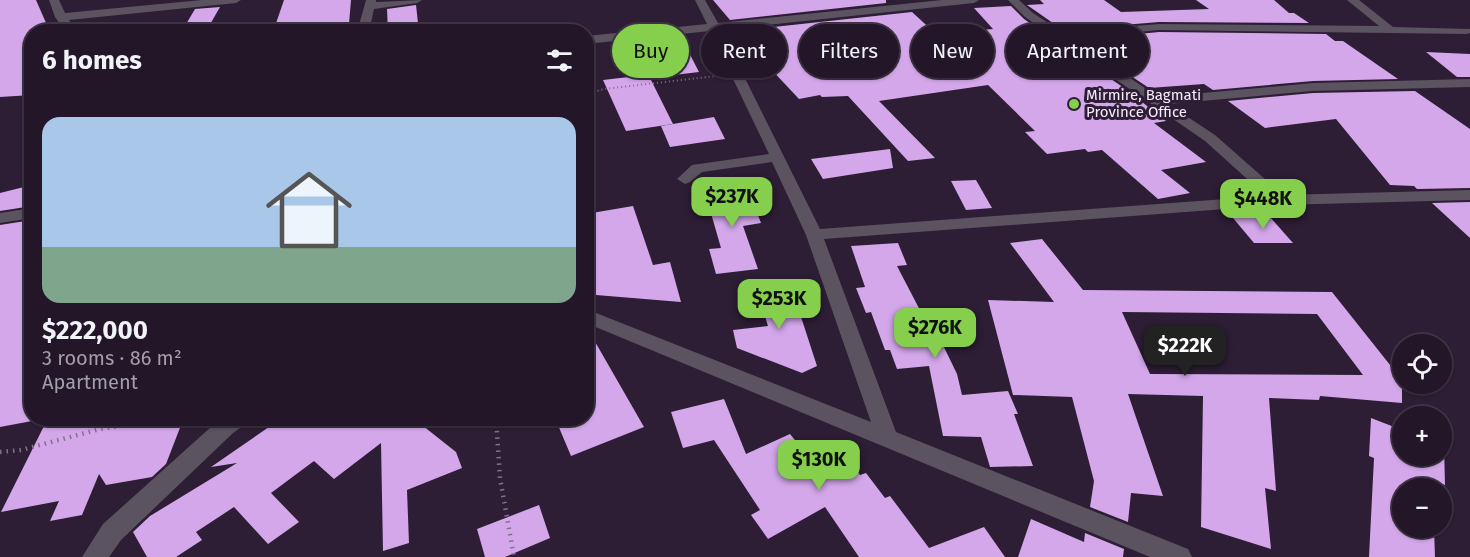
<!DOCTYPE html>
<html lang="en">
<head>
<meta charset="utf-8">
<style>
  body { margin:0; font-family:"Fira Sans",sans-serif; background:#2a1f30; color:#f1f3f6; height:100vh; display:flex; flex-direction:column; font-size:22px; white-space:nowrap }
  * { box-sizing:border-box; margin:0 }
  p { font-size:20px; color:#a29fa8 }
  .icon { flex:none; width:33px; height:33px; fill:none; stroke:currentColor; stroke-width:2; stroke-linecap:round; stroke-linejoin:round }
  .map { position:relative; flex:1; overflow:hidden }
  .details { position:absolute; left:24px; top:24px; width:570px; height:402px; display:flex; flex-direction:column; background:#221628; border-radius:24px; box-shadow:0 2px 4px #0004,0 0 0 2px #3f3545 }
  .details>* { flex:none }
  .banner { position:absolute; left:612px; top:24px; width:570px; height:54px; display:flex; gap:12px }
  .controls { position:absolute; left:1392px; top:334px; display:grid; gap:12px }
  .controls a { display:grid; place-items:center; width:60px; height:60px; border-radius:50%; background:#221628; box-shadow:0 2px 4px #0004,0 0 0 2px #3f3545; font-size:30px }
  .price { position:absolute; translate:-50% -51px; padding:0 14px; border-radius:12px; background:#85cf4c; color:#111; font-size:20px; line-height:39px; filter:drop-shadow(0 2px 3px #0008) }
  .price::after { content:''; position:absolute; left:50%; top:36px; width:18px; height:14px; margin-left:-9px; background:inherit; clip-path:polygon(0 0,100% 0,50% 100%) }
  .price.current { background:#222; color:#fff }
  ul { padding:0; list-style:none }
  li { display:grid; align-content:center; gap:12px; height:318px; padding:0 18px }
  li+li { border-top:2px solid #3f3545 }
  li span { display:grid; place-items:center; height:186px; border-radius:18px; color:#555 }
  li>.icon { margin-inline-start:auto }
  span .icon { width:108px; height:108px; fill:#fffc; stroke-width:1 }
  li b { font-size:26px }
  h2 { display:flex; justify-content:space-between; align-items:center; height:72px; padding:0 18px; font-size:26px }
  .tag { padding:0 21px; border-radius:27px; background:#221628; box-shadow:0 2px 4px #0004,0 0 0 2px #3f3545; font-size:21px; line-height:54px }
  .tag.current { background:#85cf4c; color:#111 }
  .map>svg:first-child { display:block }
  .building { fill:#d3a7ea; fill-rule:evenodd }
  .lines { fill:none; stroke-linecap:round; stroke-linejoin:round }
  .path-far1 { stroke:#817388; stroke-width:2; stroke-dasharray:1 3; stroke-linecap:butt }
  .path { stroke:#817388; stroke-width:4.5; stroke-dasharray:1.5 5; stroke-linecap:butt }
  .minor { fill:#5b535f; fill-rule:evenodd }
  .poi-dot { fill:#85cf4c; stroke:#2d1d35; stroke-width:2 }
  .labels { text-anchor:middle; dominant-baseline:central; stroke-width:6; stroke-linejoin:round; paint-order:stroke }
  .far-poi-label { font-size:15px; fill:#f6ebfc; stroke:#2d1d35; text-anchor:start }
</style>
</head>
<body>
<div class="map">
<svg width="1470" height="557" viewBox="0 0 1470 557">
  <rect width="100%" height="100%" fill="#2d1d35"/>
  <g class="building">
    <path d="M0 0H36L50 32H32V95L0 97Z"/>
    <path d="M284 0H351L349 24 330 26 329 32H273Z"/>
    <path d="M713 0H886V3L730 20Z"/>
    <path d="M1040 0H1104L1121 12 1209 9 1196 0H1274L1289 13H1294L1309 23 1159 22 1063 30 1027 5 1044 4Z"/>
    <path d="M416 5 419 32H388L387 9Z"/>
    <path d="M1011 6 1024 19 1127 90 1166 121 1154 123 1206 162 1161 170 1190 193 1158 199 1102 150 1088 152 1085 149 1047 154 1025 132 1035 131 988 85 879 101 935 158 908 161 848 96 822 97 820 95 799 99 769 67 765 68 736 31 912 12 936 34 993 29 974 8Z"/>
    <path d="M220 7 208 28 182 31 195 9Z"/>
    <path d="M1159 32 1326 34 1335 41H1343L1398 79 1313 81 1213 90 1204 84 1149 88 1077 40Z"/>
    <path d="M683 41 699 72 650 78 673 124 626 131 603 80 637 76 624 45Z"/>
    <path d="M1426 52 1470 54V77H1457Z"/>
    <path d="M1415 91 1470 129V188L1417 189 1414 186 1390 185 1336 119 1265 128 1228 101 1313 93Z"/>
    <path d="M714 117 725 139 670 147 661 126Z"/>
    <path d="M890 149 893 168 823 179 811 159Z"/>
    <path d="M976 180 992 208 966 210 951 181Z"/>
    <path d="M746 184 761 223 743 226 758 269 716 274 709 249 721 248 704 189Z"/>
    <path d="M32 185V206L0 211V193Z"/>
    <path d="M1470 202V238L1432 203Z"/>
    <path d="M633 206 653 265 670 262 681 302 596 295 586 267V214Z"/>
    <path d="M1270 217 1293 243H1254L1233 218Z"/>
    <path d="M32 220V421L0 427V225Z"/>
    <path d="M1042 239 1083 290 1332 292 1402 380V403L1320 396 1319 400 1269 398 1276 491 1265 488 1271 549 1201 527 1203 396 1128 394 1163 496 1131 493 1128 522 1090 507 1094 481 1072 397 1013 395 988 300 1054 302 1010 243ZM1122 312 1317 314 1363 375 1150 374Z"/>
    <path d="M898 243 907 265 897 266 922 314 927 312 957 374 962 395 1008 391 1018 414H1014L1033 466 990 467 981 437 943 436 929 366 897 369 890 350H885L871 312 866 313 856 288 865 287 851 246Z"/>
    <path d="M789 280 817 366 802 373 737 348 733 330 768 326 755 284Z"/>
    <path d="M586 326 644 427 571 456 555 418H586Z"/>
    <path d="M724 399 746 454 790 434 807 455 836 443 860 475 866 473 885 498 890 496 929 548 984 527 1005 557H859L825 507 768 539 751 515 760 510 714 440 683 448 671 412Z"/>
    <path d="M48 418H128L129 428 183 420 166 464 152 477 106 485 99 474 82 515 50 521 59 501 1 512Z"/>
    <path d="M282 418H413L456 452 462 468 407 490 409 543 383 551 381 443 334 479 314 461 271 493 299 522 268 544 234 507 196 532 202 540 176 557H147L133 532 150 516 237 463 211 467Z"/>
    <path d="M1371 418 1402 430V456H1442V444L1444 445 1445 485 1433 481 1434 489H1402V528H1434L1435 557H1369L1374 458 1369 456Z"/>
    <path d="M539 505 550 538 505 557H485L477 529Z"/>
    <path d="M1031 519 1084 542 1085 533 1124 549 1123 557H1018Z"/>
  </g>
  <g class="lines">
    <g class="path-far1">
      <path d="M586 94 604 89 716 76"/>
      <path d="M586 110 590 123 586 131"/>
    </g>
    <g class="path">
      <path d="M496 418 500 478 514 557"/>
      <path d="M0 452 21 450 100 429 174 418"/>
    </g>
    <g class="minor">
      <path d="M49 0H59L65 13 202 0H241L236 3 69 20 77 32H66L55 17Z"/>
      <path d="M366 0H376V2L422 0 417 3 374 9 369 32H357Z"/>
      <path d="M695 0H705L718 23 942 0H979L974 3 721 30 820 229 1266 196 1205 141 1025 17 1008 0H1019L1033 13 1062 32 1159 24 1379 26 1347 0H1359L1393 27 1470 29V33L1466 34 1159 30 1071 38 1158 97 1313 83 1470 79V87L1313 91 1168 104 1215 135 1283 195 1470 190V200L1279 205 824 239 896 432 1188 549 1192 557H1150L586 323V309L871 422 806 235 772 162 702 172 690 182 685 184 677 179 692 165 769 154 710 31 586 44V36L707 24Z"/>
      <path d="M32 208V218L0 223V213Z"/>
      <path d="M221 418H249L246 424 233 433 121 540 109 557H82L103 524Z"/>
    </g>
  </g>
  <circle class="poi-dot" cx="1074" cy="104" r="6"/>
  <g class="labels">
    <g class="far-poi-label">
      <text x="1086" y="95">Mirmire, Bagmati<tspan x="1086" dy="17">Province Office</tspan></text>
    </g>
  </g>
</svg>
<div class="controls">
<a><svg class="icon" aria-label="locate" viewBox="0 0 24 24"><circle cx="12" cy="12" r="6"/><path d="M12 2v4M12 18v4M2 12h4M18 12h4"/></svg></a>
<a>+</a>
<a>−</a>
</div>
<b class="price" style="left:732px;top:228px">$237K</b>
<b class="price" style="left:1263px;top:230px">$448K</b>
<b class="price" style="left:779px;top:330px">$253K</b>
<b class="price" style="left:935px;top:359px">$276K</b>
<b class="price current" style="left:1185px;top:377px">$222K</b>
<b class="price" style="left:819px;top:491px">$130K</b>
<div class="banner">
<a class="tag current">Buy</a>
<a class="tag">Rent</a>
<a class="tag">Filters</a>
<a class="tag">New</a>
<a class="tag">Apartment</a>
</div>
<section class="details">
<h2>6 homes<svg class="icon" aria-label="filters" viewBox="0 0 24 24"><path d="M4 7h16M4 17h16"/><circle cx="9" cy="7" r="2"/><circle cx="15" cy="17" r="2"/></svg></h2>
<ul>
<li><span style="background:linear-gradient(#a9c7e8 70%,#7fa58c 0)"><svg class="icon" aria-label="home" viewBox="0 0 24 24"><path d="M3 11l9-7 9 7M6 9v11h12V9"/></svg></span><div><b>$222,000</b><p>3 rooms · 86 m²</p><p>Apartment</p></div></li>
</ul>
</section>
</div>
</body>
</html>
